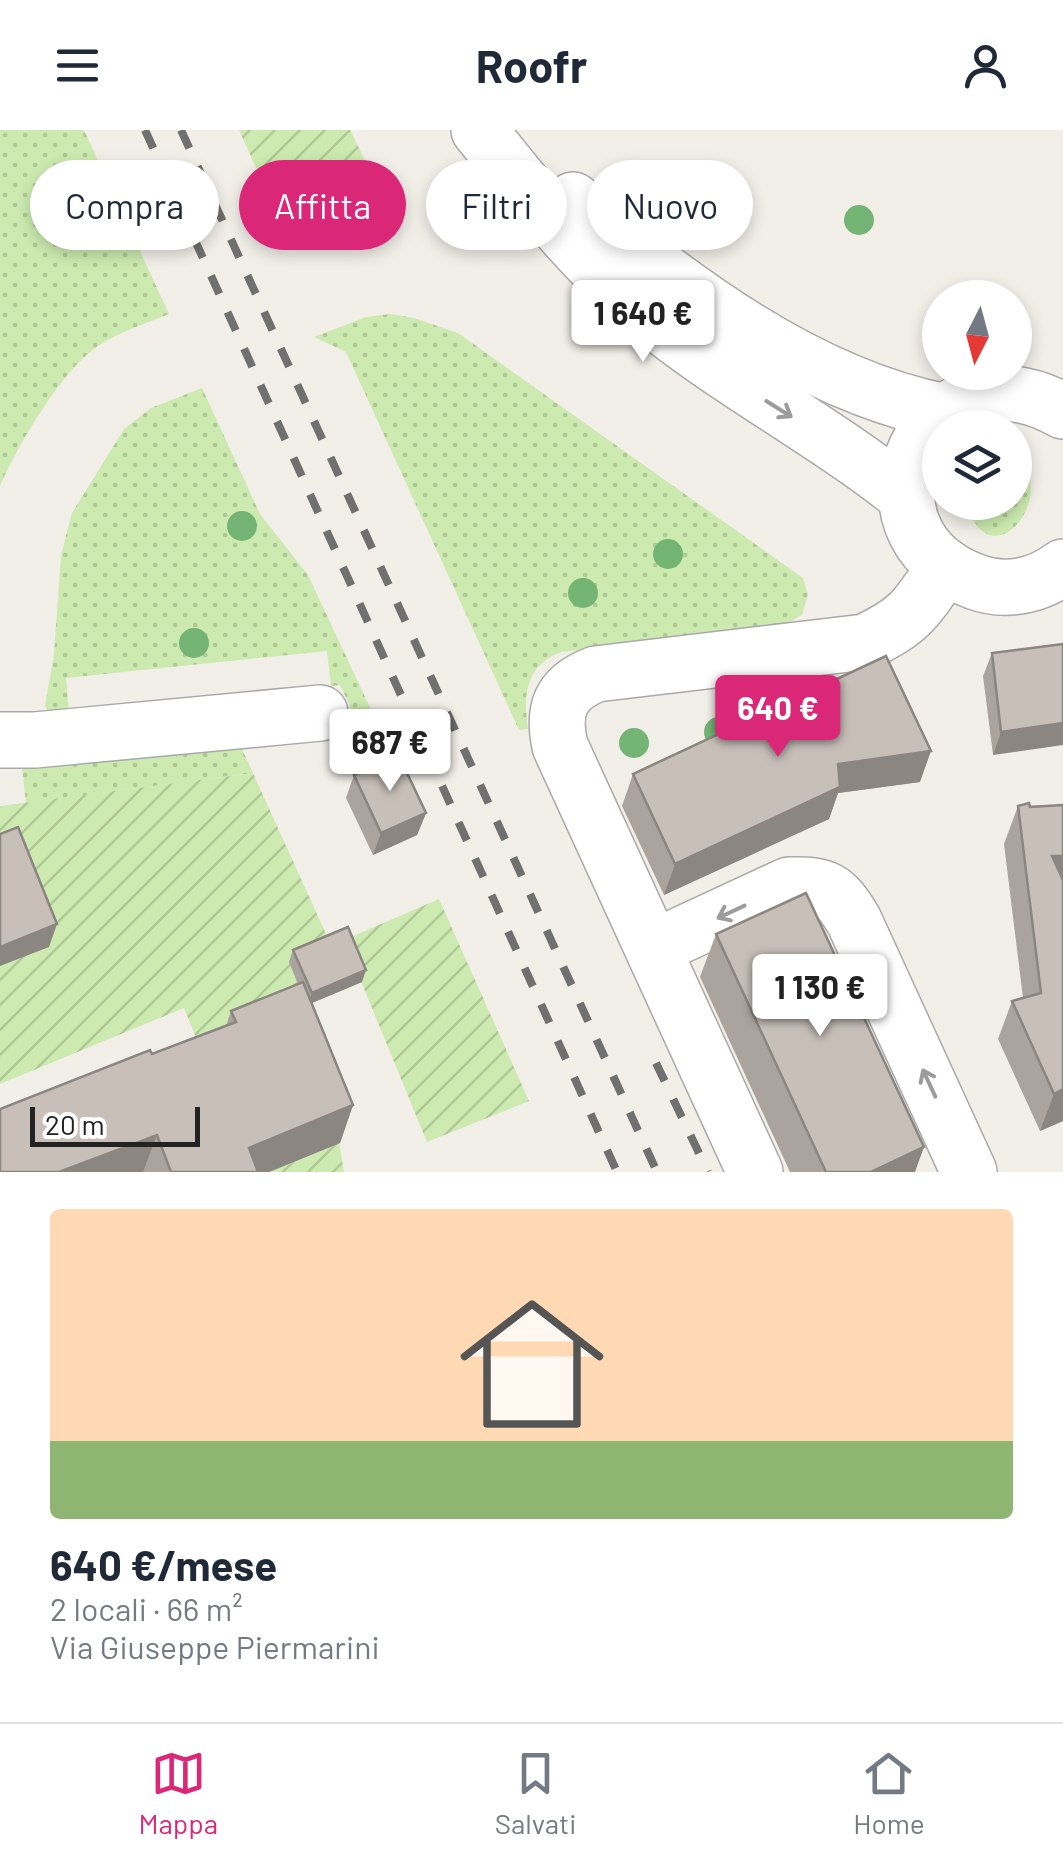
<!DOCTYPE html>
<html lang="it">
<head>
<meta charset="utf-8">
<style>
  body { margin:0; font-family:Barlow,sans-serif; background:#f6f6f7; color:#1f2937; height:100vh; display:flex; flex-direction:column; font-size:38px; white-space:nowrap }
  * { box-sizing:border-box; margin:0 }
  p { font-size:32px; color:#747a83 }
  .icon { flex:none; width:55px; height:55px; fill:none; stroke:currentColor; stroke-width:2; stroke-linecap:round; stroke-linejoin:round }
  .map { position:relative; height:1042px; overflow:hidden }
  .side { display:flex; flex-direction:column; background:#fff; flex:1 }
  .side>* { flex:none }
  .banner { position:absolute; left:30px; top:30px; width:1005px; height:90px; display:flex; gap:20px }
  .needle { width:65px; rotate:186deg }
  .fabs { position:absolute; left:922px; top:150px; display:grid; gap:20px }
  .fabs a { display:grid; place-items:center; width:110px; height:110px; border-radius:50%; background:#fff; box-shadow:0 5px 15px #0003; font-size:50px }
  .scale { position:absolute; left:30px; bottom:25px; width:170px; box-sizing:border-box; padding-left:10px; border:5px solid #222; border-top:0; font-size:28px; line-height:35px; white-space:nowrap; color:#222; -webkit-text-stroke:8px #fff; paint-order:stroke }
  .price { position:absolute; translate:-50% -85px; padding:0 22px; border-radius:10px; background:#fff; color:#222; font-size:32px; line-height:65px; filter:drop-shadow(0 2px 5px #0008) }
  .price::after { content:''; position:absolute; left:50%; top:60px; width:30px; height:22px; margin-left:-15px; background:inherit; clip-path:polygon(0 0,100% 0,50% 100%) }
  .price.selected { background:#db2777; color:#fff }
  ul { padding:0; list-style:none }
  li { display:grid; align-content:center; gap:20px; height:530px; padding:0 50px }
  li span { display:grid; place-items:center; height:310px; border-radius:10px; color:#555 }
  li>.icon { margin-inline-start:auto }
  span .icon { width:180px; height:180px; fill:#fffc; stroke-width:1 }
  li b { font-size:42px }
  .chip { padding:0 35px; border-radius:45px; background:#fff; box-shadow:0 5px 15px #0003; font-size:35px; line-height:90px }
  .chip.selected { background:#db2777; color:#fff }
  header { display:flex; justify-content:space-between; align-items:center; height:130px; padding:0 50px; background:#fff; font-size:45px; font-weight:700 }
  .dock { display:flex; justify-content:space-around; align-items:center; height:140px; border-top:2px solid #e0e1e3; background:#fff; font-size:28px; color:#747a83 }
  .dock a { display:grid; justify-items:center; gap:5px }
  .dock .selected { color:#db2777 }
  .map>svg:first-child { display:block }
  .grass { fill:url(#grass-dots) }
  .garden { fill:url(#garden-furrows) }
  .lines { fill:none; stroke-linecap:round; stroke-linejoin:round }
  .minor-casing { stroke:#a9a9a9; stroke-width:58 }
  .minor { stroke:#fff; stroke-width:55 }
  .rail { stroke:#707070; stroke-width:8; stroke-dasharray:20 20; stroke-linecap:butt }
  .tree { fill:#74b475 }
  .wall { fill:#aba49e }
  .shaded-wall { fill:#8b8681 }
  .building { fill:#c7bfb8; stroke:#8b8681; stroke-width:2.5 }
  .oneway { stroke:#9c9c9c }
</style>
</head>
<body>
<header><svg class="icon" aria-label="menu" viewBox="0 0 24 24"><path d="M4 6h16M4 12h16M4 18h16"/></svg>Roofr<svg class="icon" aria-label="person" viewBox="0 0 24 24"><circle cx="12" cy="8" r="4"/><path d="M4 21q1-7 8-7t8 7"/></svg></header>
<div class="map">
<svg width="1063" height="1042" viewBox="0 0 1063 1042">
  <defs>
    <pattern id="grass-dots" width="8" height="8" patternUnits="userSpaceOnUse" patternTransform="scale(2.5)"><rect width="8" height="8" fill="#cdebb0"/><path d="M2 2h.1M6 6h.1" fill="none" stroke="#b0c997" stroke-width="1.8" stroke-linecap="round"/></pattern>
    <pattern id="garden-furrows" width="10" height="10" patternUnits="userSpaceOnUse" patternTransform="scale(2.5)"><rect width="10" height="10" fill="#cdebb0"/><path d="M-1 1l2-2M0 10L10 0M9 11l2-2" fill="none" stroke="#b0c997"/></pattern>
  </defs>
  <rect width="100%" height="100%" fill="#f2efe9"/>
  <g class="grass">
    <path d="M0 0H84L169 184C145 194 119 202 98 216 61 241 18 315 0 356Z"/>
    <path d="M390 184 414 188 458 203 803 448 808 465 802 485 781 497 561 522C525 536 523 565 528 599L519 600 346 222 314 207 366 187Z"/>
    <path d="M202 258 260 384 308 445 381 601 365 608 340 555 331 556 327 521 66 548 69 582H49L45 576 54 524 61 425 72 383 124 299 151 278Z"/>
    <path d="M1015 323C1063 362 991 455 966 373L1015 372Z"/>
    <path d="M241 617 253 643 26 673 22 638Z"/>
  </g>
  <g class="garden">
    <path d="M239 0H350L377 55 279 89Z"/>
    <path d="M253 643 331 815 251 1042 184 878 0 954V676Z"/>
    <path d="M439 769 529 971 427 1012 344 810Z"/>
    <path d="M339 1013 344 1042H269Z"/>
  </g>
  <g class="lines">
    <g class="minor-casing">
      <g id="minor">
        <path d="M479 0C533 67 587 137 655 191 735 255 826 302 906 366"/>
        <path d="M573 70C682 159 804 254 945 282"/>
        <path d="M1063 281C925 203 838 403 976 452 1006 463 1038 456 1063 437"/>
        <path d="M0 610H35L320 583"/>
        <path d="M653 818 789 755C826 754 835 759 854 791L969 1042"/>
        <path d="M755 1042 560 616C552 579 560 558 596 544L865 512C911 491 918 477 945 436"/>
      </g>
    </g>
    <use href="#minor" class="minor"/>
    <g class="rail">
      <path d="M145 0 617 1042"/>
      <path d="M181 0 657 1042"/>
      <path d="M656 933 708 1042"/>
    </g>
  </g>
  <g class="tree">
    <circle cx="859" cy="90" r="15"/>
    <circle cx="242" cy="396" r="15"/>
    <circle cx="668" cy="424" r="15"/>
    <circle cx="583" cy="463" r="15"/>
    <circle cx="194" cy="513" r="15"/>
    <circle cx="719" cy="602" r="15"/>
    <circle cx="634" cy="613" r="15"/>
  </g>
  <g class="wall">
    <path d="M1063 514 993 625 983 546 992 523Z"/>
    <path d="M633 644 920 652 838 663 829 689 664 765 622 676Z"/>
    <path d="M354 645 426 683 417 705 373 725 346 668Z"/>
    <path d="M1063 675V991L1040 1001 998 909 1012 871 1023 868 1004 714 1018 676Z"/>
    <path d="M716 804 915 1042H790L700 847Z"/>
    <path d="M293 820 362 852 312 873 353 975 340 1013 269 1042H0L152 924 226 896 231 881 298 854 289 832Z"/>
  </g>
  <g class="shaded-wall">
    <path d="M1063 593V615L993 625 1001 602Z"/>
    <path d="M931 621 920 652 838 663 829 689 664 765 675 734 838 634Z"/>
    <path d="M426 683 417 705 373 725 381 703Z"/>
    <path d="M1052 726H1063V764Z"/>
    <path d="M57 794 49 817 0 836V817Z"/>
    <path d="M366 840 362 852 307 875 312 863Z"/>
    <path d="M1063 959V991L1040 1001 1054 964Z"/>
    <path d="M353 975 340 1013 269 1042H240L249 1018Z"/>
    <path d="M157 1005 143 1042H59Z"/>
    <path d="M924 1017 915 1042H871Z"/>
  </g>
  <g class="building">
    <path d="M1063 514V593L1001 602 992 523Z"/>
    <path d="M886 526 931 621 838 634 840 657 675 734 633 644Z"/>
    <path d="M398 624 426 683 381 703 354 645Z"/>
    <path d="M1029 673 1030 677 1063 675V726H1052L1063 750V959L1054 964 1012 871 1041 863 1018 676Z"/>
    <path d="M18 697 57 794 0 817V704Z"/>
    <path d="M806 763 924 1017 871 1042H826L716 804Z"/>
    <path d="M348 797 366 840 312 863 293 820Z"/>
    <path d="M303 852 353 975 249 1018 258 1042H171L157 1005 59 1042H0V979L150 920 152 924 236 892 231 881Z"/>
  </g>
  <defs><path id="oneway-shaft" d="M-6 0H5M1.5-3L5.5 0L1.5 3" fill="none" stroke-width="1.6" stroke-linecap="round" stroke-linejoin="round" transform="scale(2.5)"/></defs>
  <g class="oneway">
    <use href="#oneway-shaft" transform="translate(779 279) rotate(32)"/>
    <use href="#oneway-shaft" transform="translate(731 782) rotate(155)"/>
    <use href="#oneway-shaft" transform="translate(929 953) rotate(-115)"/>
  </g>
</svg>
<div class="fabs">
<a><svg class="needle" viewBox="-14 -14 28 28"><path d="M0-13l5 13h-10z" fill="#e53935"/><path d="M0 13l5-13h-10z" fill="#747a83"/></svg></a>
<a><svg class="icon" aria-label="layers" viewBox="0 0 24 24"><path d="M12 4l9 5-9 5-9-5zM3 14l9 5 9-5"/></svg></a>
</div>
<div class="scale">20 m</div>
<b class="price" style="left:643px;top:235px">1 640 €</b>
<b class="price selected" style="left:778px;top:630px">640 €</b>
<b class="price" style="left:390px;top:664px">687 €</b>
<b class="price" style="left:820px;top:909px">1 130 €</b>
<div class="banner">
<a class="chip">Compra</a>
<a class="chip selected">Affitta</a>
<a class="chip">Filtri</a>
<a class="chip">Nuovo</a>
</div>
</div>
<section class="side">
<ul>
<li><span style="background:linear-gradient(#ffd9b3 75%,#8fb573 0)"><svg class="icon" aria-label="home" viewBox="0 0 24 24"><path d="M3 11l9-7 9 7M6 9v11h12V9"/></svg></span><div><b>640 €/mese</b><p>2 locali · 66 m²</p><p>Via Giuseppe Piermarini</p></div></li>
</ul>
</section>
<nav class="dock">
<a class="selected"><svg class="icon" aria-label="map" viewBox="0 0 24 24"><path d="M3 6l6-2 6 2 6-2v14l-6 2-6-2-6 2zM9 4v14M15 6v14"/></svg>Mappa</a>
<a><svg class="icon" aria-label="saved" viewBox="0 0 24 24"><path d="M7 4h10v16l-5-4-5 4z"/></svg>Salvati</a>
<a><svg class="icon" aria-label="home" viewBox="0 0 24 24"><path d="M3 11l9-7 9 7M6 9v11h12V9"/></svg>Home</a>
</nav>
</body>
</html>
